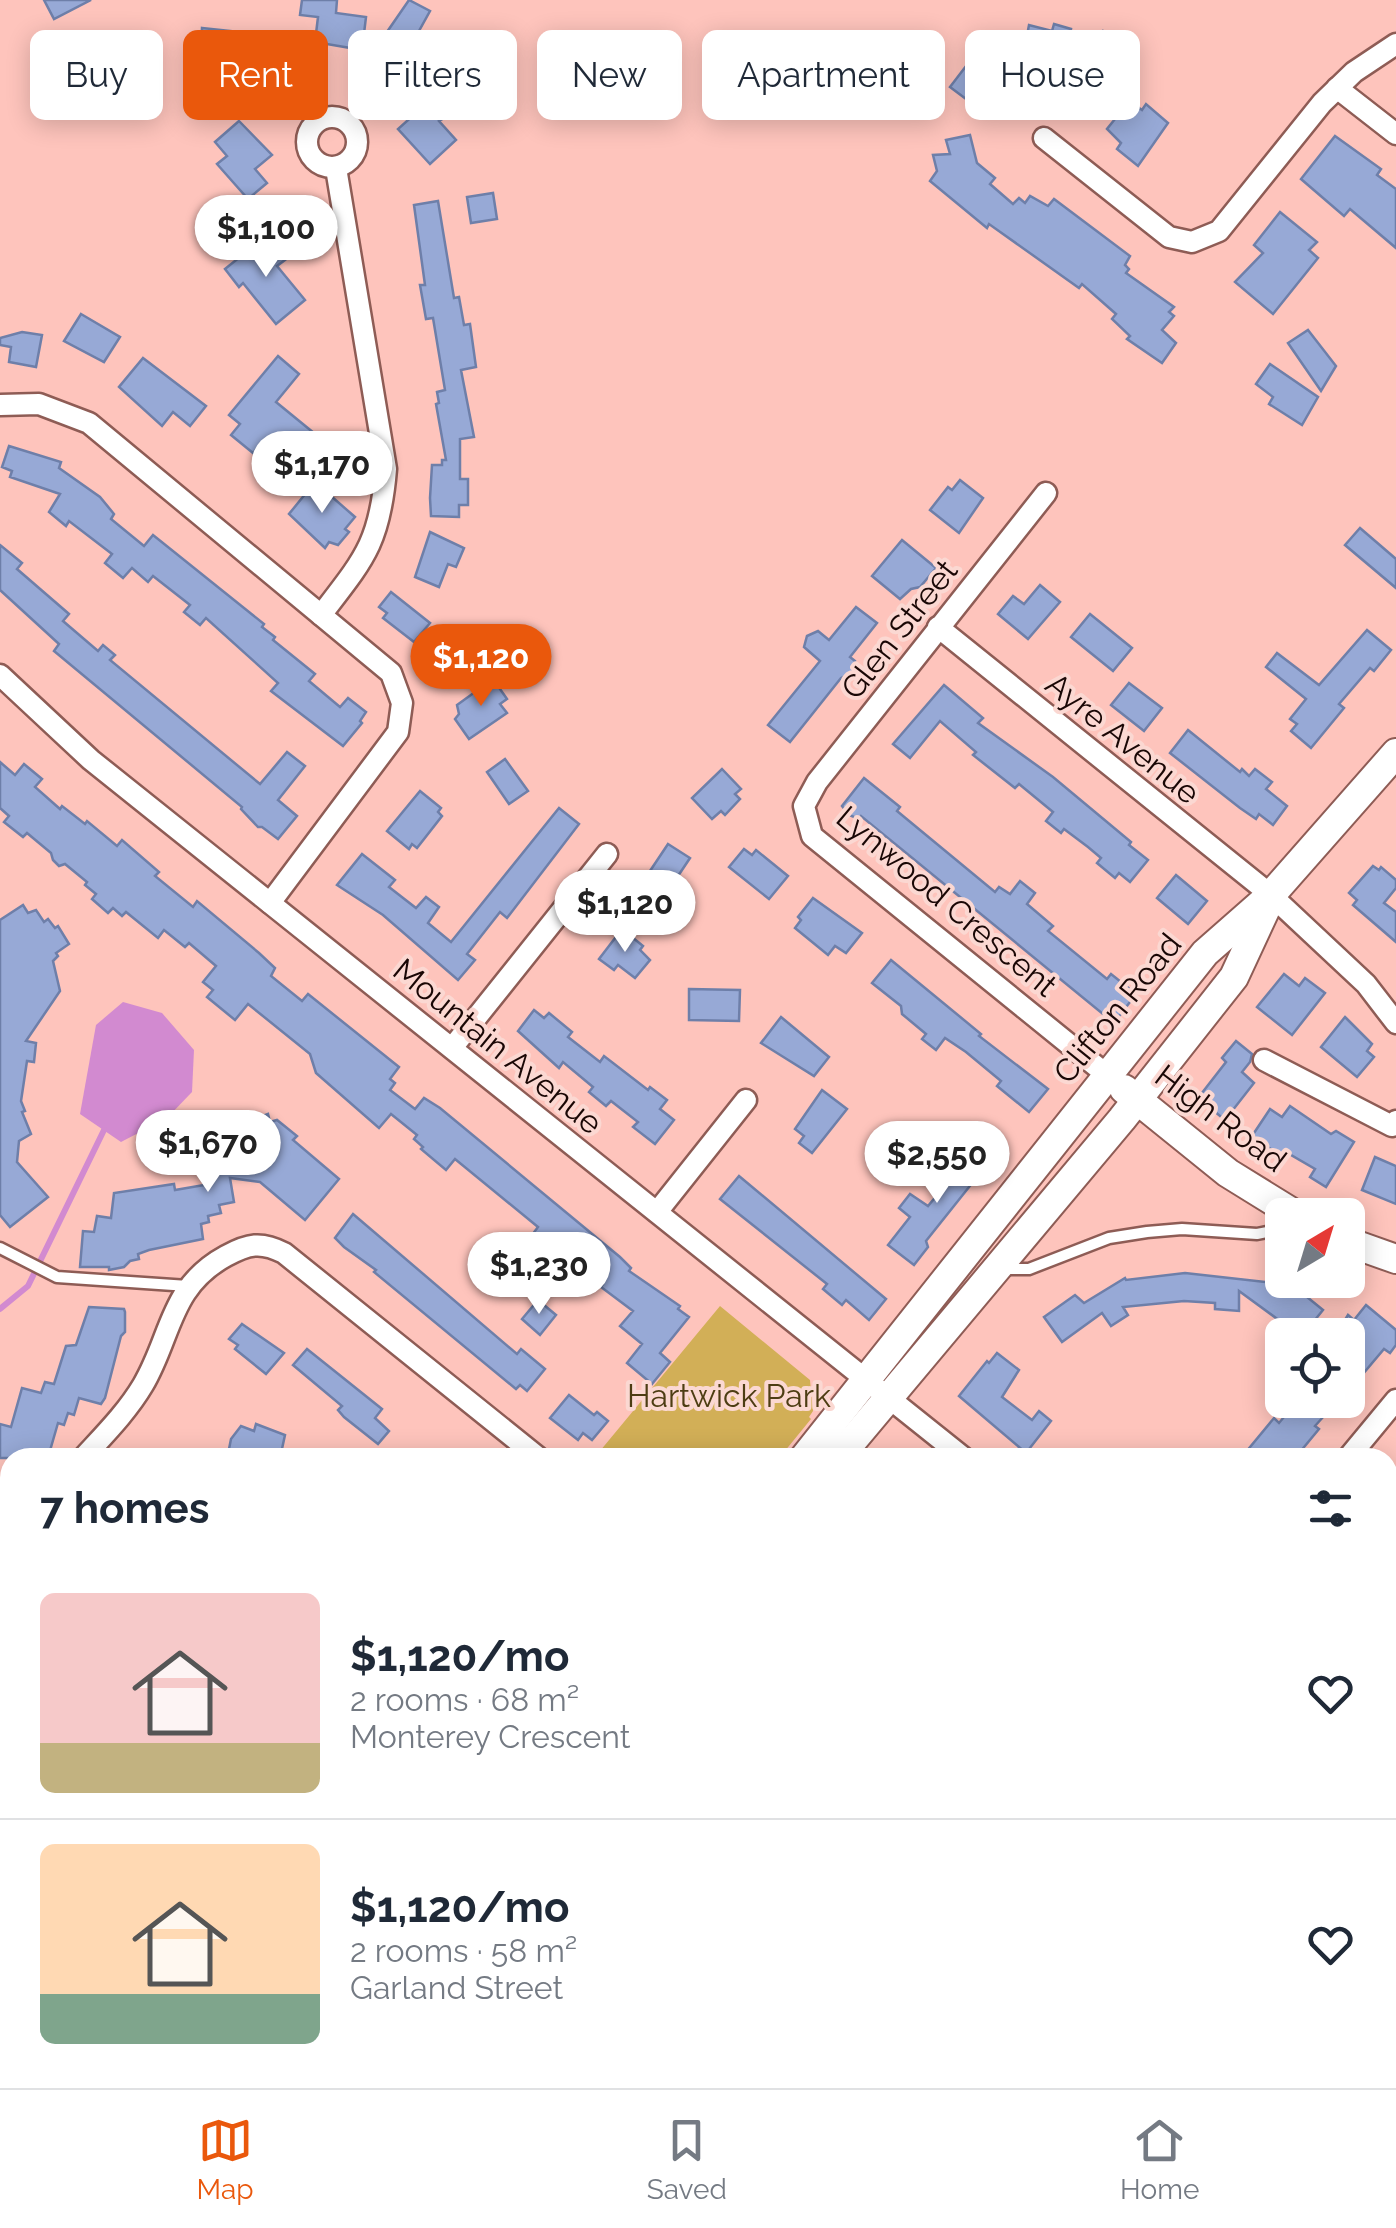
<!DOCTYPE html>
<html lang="en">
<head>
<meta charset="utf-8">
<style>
  body { margin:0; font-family:Raleway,sans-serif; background:#f2f2f3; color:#1f2937; height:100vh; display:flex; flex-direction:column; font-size:38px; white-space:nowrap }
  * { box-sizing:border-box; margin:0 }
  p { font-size:32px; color:#747a83 }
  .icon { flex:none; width:55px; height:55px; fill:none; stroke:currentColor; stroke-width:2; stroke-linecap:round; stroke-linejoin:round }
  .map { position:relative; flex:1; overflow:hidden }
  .panel { position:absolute; left:0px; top:1448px; width:1398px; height:642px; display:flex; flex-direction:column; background:#fff; border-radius:30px 30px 0 0; box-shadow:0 5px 25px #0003 }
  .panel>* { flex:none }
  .top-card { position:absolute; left:30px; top:30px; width:1338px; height:90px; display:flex; gap:20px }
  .needle { width:65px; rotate:38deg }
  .buttons { position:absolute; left:1265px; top:1198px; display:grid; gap:20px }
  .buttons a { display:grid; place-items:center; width:100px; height:100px; border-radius:15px; background:#fff; box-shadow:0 5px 25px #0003; font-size:50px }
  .price { position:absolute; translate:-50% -85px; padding:0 22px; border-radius:35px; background:#fff; color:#222; font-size:32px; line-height:65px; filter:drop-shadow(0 2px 5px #0008) }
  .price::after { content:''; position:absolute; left:50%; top:60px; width:30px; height:22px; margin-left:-15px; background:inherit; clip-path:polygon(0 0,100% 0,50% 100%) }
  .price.on { background:#ea580c; color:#fff }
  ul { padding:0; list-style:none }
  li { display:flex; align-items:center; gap:30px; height:250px; padding:0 40px }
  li+li { border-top:2px solid #e0e1e3 }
  li span { display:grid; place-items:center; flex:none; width:280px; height:200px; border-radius:15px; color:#555 }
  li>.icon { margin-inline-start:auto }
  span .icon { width:120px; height:120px; fill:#fffc; stroke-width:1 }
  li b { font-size:42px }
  h2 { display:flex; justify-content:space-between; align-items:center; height:120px; padding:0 40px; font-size:42px }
  .tag { padding:0 35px; border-radius:15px; background:#fff; box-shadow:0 5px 25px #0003; font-size:35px; line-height:90px }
  .tag.on { background:#ea580c; color:#fff }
  .dock { display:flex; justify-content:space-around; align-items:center; height:140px; border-top:2px solid #e0e1e3; background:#fff; font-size:28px; color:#747a83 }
  .dock a { display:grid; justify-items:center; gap:5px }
  .dock .on { color:#ea580c }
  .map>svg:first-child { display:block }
  .green { fill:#d2af57 }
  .water { fill:#d28ad0 }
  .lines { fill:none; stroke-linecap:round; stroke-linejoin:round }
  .stream { stroke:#d28ad0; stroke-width:6 }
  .building { fill:#97a9d6; stroke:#6e7fa9; stroke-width:2.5 }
  .lane-casing { stroke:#8e5c55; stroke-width:15 }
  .street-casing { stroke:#8e5c55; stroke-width:25 }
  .secondary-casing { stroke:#8e5c55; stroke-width:32 }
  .lane { stroke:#fff; stroke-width:10 }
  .street { stroke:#fff; stroke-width:20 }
  .secondary { stroke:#fff; stroke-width:28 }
  .labels { text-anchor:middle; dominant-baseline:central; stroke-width:8; stroke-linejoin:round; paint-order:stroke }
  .street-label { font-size:32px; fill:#190705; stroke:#fbd8d2 }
  .park-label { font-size:32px; fill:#4d3d13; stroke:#fbd8d2 }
</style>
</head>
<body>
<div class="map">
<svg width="1396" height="2088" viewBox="0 0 1396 2088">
  <rect width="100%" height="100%" fill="#fec4bc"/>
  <path class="green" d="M720 1306 810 1380 813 1411 809 1417 811 1419 780 1457H595Z"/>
  <path class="water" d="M123 1002 162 1013 194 1050 192 1092 167 1118 121 1142 80 1114 96 1025Z"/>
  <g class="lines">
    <path class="stream" d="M0 1309 28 1286 104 1130"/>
  </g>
  <g class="building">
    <path d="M44 0H91L54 19Z"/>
    <path d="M302 0H337L336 13 366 17 362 50 315 42 318 17 300 15Z"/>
    <path d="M409 0 430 11 414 40 433 51 421 72 378 45Z"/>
    <path d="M1054 24 1071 29 1061 82 1020 72 1029 25 1052 31Z"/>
    <path d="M202 28 259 34 258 59 231 58 230 72 200 70Z"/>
    <path d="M1103 31 1137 56 1112 89 1142 110 1146 104 1168 123 1138 166 1117 149 1121 143 1107 129 1115 119 1065 79Z"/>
    <path d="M976 53 1012 85 990 117 950 87Z"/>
    <path d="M461 81 473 102 439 121 456 140 430 164 398 129 437 94Z"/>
    <path d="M239 121 272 155 255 169 267 183 248 199 217 164 227 156 215 142Z"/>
    <path d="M970 135 977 163 995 178 990 184 1013 204 1019 198 1025 203 1030 196 1048 206 1054 199 1130 256 1125 265 1129 269 1126 273 1174 307 1169 312 1174 316 1162 330 1176 343 1162 363 1127 339 1130 336 1112 319 1116 314 1082 284 1079 288 989 224 987 228 930 181 937 171 933 155 950 154 946 140Z"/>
    <path d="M1335 136 1381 169 1377 175 1396 189V248L1350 209 1344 216 1301 179Z"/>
    <path d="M493 193 497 219 471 223 467 197Z"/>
    <path d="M438 201 454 298 459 297 464 325 470 324 476 367 461 370 474 437 460 439V479H468V505H459V517L431 516 430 498 432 465H442V460H446L436 404 439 403 437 392 445 390 433 318 426 319 420 285H425L414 205Z"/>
    <path d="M1280 212 1317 242 1309 250 1318 258 1273 314 1235 282 1263 253 1254 245Z"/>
    <path d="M266 236 285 260 277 266 305 300 276 324 243 283 239 287 225 269Z"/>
    <path d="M81 314 120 337 104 362 64 341Z"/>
    <path d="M1308 330 1336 366 1321 391 1288 343Z"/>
    <path d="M22 332 42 335 36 367 9 362 11 347 0 345V338Z"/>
    <path d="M278 356 299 374 276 402 320 438 304 458 293 449 284 460 263 442 253 453 231 435 240 424 229 415Z"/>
    <path d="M143 358 206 406 190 426 173 412 162 426 119 387Z"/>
    <path d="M1270 364 1318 397 1302 425 1269 404 1273 397 1256 384Z"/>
    <path d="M9 446 61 462 59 468 100 497 114 514 111 519 144 546 153 535 264 624 262 627 275 637 273 640 315 674 309 681 340 707 348 698 366 712 360 721 362 723 343 746 271 691 278 683 206 618 200 625 184 612 190 605 153 576 148 582 132 568 123 578 105 563 112 554 69 521 66 526 49 512 60 494 10 477 12 471 2 467Z"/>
    <path d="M960 480 983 498 959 533 930 510 948 487 952 490Z"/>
    <path d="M315 482 355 517 345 529 349 532 338 545 329 542 325 548 289 514Z"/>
    <path d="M1360 528 1396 559V588L1345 545Z"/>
    <path d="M430 532 464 548 456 567 448 564 439 587 415 577Z"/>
    <path d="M902 540 936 568 920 587 911 589 900 599 872 576Z"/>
    <path d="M0 545 22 563 17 569 69 614 63 621 98 651 103 645 115 655 110 660 260 784 287 752 305 766 278 800 297 816 278 839 262 827H258L241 809 242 807 54 651 59 644 0 590Z"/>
    <path d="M1040 585 1060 602 1028 639 998 614 1013 596 1024 604Z"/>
    <path d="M391 592 430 623 414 642 383 618 387 613 379 607Z"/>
    <path d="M856 607 877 623 850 657 855 661 852 673 841 678 790 742 768 725 820 661 804 647 807 636 818 631 829 640Z"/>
    <path d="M1090 614 1132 648 1113 671 1071 637Z"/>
    <path d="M1367 630 1391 650 1374 671 1370 668 1339 704 1344 708 1311 748 1291 731 1297 724 1290 719 1306 699 1266 667 1277 653 1319 685Z"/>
    <path d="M493 679 507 699 500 704 507 713 469 739 455 719 459 714 457 705Z"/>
    <path d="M1129 683 1162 708 1144 731 1111 705Z"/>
    <path d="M944 685 983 718 978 723 1053 777 1131 842 1129 845 1148 860 1130 882 1119 873 1115 878 1097 863 1101 858 1088 847 1064 829 1061 833 1046 821 1053 812 1019 784 1015 788 973 755 976 752 940 721 910 758 893 744Z"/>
    <path d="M1188 730 1240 772 1242 769 1249 776 1255 769 1272 782 1266 789 1287 806 1273 825 1259 814 1256 819 1240 808 1170 753Z"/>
    <path d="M505 759 528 791 509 804 487 772Z"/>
    <path d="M0 762 15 775 24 764 42 779 35 787 60 809 62 806 85 824 87 821 117 846 122 840 159 872 155 876 193 907 197 901 259 953 275 968 271 976 302 1001 308 994 399 1067 390 1079 395 1083 390 1090 415 1109 424 1098 440 1108 620 1257 631 1268 629 1271 680 1306 678 1309 689 1317 660 1353 670 1362 652 1384 627 1363 642 1344 620 1326 633 1311 601 1287 603 1284 582 1268 585 1265 558 1243 549 1254 529 1239 538 1227 455 1159 446 1170 421 1149 423 1147 414 1139 417 1135 391 1114 379 1128 316 1073 310 1054 248 1004 235 1020 207 997 213 990 203 982 216 966 189 943 185 947 164 930 158 938 126 912 122 916 113 908 108 913 92 899 96 894 85 885 87 882 65 864 59 866 53 860 51 853 27 833 23 837 4 822 9 816 0 808Z"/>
    <path d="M722 769 741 789 735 794 740 799 725 815 721 811 712 819 692 798Z"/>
    <path d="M864 778 900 807 897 811 995 892 999 887 1010 894 1020 881 1035 893 1027 904 1053 926 1048 931 1107 979 1111 974 1136 994 1114 1023 861 816 859 819 849 815 842 806Z"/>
    <path d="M420 791 441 808 438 812 442 816 417 848 412 844 409 849 387 831Z"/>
    <path d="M559 808 579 824 507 918 500 912 467 954 475 960 458 980 383 915 337 885 362 854 395 880 389 887 416 908 426 897 439 907 428 923 451 942Z"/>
    <path d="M668 844 690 858 668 891 646 877Z"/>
    <path d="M744 849 752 855 756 850 788 876 769 899 729 867Z"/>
    <path d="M1373 866 1379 870 1381 867 1396 880V888L1384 903 1396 912V942L1353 905 1357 900 1349 893Z"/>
    <path d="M1176 875 1207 901 1188 924 1157 898Z"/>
    <path d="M813 898 862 933 846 953 835 946 828 955 795 928 801 920 798 917Z"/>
    <path d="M662 899 680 913 667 930 648 916Z"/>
    <path d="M23 905 28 913 36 910 44 922 48 919 55 928 58 926 69 944 56 953 58 956 53 961 60 991 26 1041 36 1043 34 1062 27 1061 21 1101 25 1111 22 1112 31 1134 19 1141 17 1162 48 1197 10 1227 0 1215V920Z"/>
    <path d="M622 929 643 946 640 950 650 960 635 978 618 965 614 970 599 959Z"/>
    <path d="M891 960 981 1034 979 1036 1048 1089 1029 1112 997 1086 1001 1081 966 1052 945 1038 936 1050 922 1039 926 1034 902 1014 901 1006 872 983Z"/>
    <path d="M1284 974 1299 986 1305 978 1325 993 1292 1035 1257 1007Z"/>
    <path d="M689 989 740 990 739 1021 689 1020Z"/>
    <path d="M534 1010 544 1018 549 1013 572 1032 568 1037 600 1062 604 1056 648 1090 650 1087 667 1100 660 1109 674 1120 655 1144 633 1127 638 1122 611 1101 606 1106 589 1092 593 1087 563 1062 559 1068 518 1031Z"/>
    <path d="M781 1017 829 1057 814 1076 761 1043Z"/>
    <path d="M1345 1017 1372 1044 1367 1051 1374 1057 1357 1077 1321 1047Z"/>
    <path d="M1236 1041 1252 1054 1250 1062 1242 1072 1254 1083 1225 1120 1198 1098 1226 1062 1222 1058Z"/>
    <path d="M822 1090 847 1109 812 1153 799 1143 804 1136 795 1129Z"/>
    <path d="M1290 1106 1331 1134 1336 1131 1354 1142 1326 1187 1310 1177 1315 1169 1284 1151 1281 1156 1252 1136 1270 1109 1282 1117Z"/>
    <path d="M268 1114 270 1122 277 1120 297 1136 293 1140 339 1179 305 1220 260 1182 230 1178 234 1202 219 1205 221 1213 208 1216 209 1222 201 1224 203 1239 149 1250 138 1254 139 1259 130 1261 124 1267 109 1270V1267H80L83 1231 94 1232 97 1216 111 1218 114 1193 174 1184 175 1190 210 1184 207 1166 214 1164 221 1125 234 1127Z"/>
    <path d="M975 1142 993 1157 926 1241 928 1247 914 1265 888 1245 910 1217 899 1208 910 1194 928 1206 947 1183 944 1181Z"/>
    <path d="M1375 1157 1396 1166V1204L1362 1190Z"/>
    <path d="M739 1176 886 1299 869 1320 846 1300 842 1305 823 1289 827 1284 720 1199Z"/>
    <path d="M353 1214 517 1354 521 1349 545 1369 527 1391 520 1385 516 1389 374 1272 376 1270 344 1247 335 1238Z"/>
    <path d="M1185 1273 1283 1284 1293 1292 1296 1288 1323 1310 1306 1331 1296 1323 1291 1329 1239 1291V1311L1215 1309V1303L1184 1301 1123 1307 1128 1315 1111 1326 1102 1313 1062 1342 1044 1317 1075 1295 1084 1303 1125 1278 1126 1280Z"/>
    <path d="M538 1300 556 1315 540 1335 522 1319Z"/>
    <path d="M1366 1305 1396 1330V1345L1390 1353 1384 1349 1357 1381 1348 1373V1334L1340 1328 1348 1315 1354 1320Z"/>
    <path d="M89 1307 124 1309 125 1312V1332L121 1336 105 1398 101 1404 79 1398 74 1415 68 1413 64 1425 58 1423 49 1454 42 1453 41 1458H0V1424L11 1427 22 1388 41 1393 45 1382 54 1384 66 1346 76 1345Z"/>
    <path d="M242 1324 284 1353 266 1374 235 1349 238 1345 229 1339Z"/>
    <path d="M307 1349 382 1409 375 1418 389 1431 378 1444 344 1417 338 1410 342 1406 293 1365Z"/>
    <path d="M997 1353 1019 1370 1002 1397 1032 1420 1039 1411 1051 1421 1026 1453 959 1396 987 1361 989 1363Z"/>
    <path d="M569 1395 594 1415 597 1412 608 1421 592 1440 583 1433 578 1440 550 1418Z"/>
    <path d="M1298 1400H1304L1324 1416 1315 1426 1319 1429 1295 1458H1241L1274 1418 1279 1423Z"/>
    <path d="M256 1424 285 1435 280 1458H236L228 1454 231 1439 241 1426 254 1431Z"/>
  </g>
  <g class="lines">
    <g class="lane-casing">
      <g id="lane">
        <path d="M0 1248 57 1277 188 1286"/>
        <path d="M1001 1269H1029L1109 1238 1147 1232 1182 1229 1257 1234 1282 1229"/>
        <path d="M0 1829 10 1837"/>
      </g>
    </g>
    <g class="street-casing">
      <g id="street">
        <path d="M1337 88 1396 134"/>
        <circle cx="332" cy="142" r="25"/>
        <path d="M1044 138 1169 237 1192 242 1219 231 1322 103 1354 72 1396 44"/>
        <path d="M0 405 39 404 89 423 391 673 402 703 398 732 270 903"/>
        <path d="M1046 493 817 782 804 806 812 836 1107 1075"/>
        <path d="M321 615C364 559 380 543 386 469L336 168"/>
        <path d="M938 627 1271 895 1366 984 1396 1023"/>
        <path d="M0 675 91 760 964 1458"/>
        <path d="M452 1048 607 854"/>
        <path d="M1264 1060 1392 1126 1396 1121"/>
        <path d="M657 1212 746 1100"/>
        <path d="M83 1458C104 1435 127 1412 143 1385 172 1336 169 1287 226 1256 248 1244 261 1241 284 1253L539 1458"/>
        <path d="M1348 1458 1396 1400"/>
        <path d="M0 1573 10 1556"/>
        <path d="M0 1739 10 1738"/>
        <path d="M1388 1797 1396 1804"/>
        <path d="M0 2013 10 2021"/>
        <path d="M81 2080 90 2088"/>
        <path d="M770 2080 773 2088"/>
        <path d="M1342 2080 1352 2088"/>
        <path d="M970 2088 974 2080"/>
        <path d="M1299 2088 1303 2080"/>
      </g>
    </g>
    <g class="secondary-casing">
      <g id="secondary">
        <path d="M1124 1089 1228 1173 1296 1215"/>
        <path d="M1348 1242 1396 1259"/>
        <path d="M804 1458 1205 953 1271 895 1396 753"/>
        <path d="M838 1458 1122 1119 1234 977 1267 906"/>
        <path d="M297 2088 303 2080"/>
        <path d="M332 2088 338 2080"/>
      </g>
    </g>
    <use href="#lane" class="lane"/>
    <use href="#street" class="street"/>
    <use href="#secondary" class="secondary"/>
  </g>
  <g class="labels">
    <g class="street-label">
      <text transform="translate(899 629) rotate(-52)">Glen Street</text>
      <text transform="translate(1123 738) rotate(39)">Ayre Avenue</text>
      <text transform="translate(947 901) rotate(40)">Lynwood Crescent</text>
      <text transform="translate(1117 1008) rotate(-51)">Clifton Road</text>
      <text transform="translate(498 1046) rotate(39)">Mountain Avenue</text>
      <text transform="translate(1221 1118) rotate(37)">High Road</text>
    </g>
    <g class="park-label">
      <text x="729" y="1395">Hartwick Park</text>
    </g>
  </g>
</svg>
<div class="buttons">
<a><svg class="needle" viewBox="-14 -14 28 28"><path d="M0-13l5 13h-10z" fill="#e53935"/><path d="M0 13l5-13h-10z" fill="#747a83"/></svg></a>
<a><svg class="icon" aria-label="locate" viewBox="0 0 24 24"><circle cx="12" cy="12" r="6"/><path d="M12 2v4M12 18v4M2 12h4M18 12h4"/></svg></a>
</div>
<b class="price" style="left:266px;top:280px">$1,100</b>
<b class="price" style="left:322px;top:516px">$1,170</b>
<b class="price on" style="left:481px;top:709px">$1,120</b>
<b class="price" style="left:625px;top:955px">$1,120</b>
<b class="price" style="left:208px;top:1195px">$1,670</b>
<b class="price" style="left:937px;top:1206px">$2,550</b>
<b class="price" style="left:539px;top:1317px">$1,230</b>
<div class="top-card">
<a class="tag">Buy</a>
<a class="tag on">Rent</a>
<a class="tag">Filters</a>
<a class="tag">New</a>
<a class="tag">Apartment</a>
<a class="tag">House</a>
</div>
<section class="panel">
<h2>7 homes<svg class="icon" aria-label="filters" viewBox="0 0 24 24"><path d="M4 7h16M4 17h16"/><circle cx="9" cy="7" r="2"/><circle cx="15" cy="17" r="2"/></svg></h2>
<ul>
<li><span style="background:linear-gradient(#f6c9c9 75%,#c2b280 0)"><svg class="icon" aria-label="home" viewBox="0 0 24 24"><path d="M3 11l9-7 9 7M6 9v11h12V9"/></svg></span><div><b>$1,120/mo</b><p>2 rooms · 68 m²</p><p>Monterey Crescent</p></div><svg class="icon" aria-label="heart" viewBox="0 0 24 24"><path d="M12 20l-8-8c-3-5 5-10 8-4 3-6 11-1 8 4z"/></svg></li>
<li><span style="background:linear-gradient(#ffd9b3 75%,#7fa58c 0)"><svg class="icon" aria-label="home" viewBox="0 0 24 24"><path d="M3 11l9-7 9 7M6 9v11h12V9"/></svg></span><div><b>$1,120/mo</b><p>2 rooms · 58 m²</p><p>Garland Street</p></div><svg class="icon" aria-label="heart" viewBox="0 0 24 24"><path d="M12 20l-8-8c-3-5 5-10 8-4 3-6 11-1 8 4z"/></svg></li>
</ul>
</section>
</div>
<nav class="dock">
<a class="on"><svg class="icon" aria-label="map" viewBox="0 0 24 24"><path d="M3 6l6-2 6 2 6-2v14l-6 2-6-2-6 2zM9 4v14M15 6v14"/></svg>Map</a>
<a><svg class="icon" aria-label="saved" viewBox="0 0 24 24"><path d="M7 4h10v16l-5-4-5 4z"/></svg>Saved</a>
<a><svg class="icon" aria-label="home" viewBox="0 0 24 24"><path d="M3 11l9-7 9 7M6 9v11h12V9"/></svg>Home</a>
</nav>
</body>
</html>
